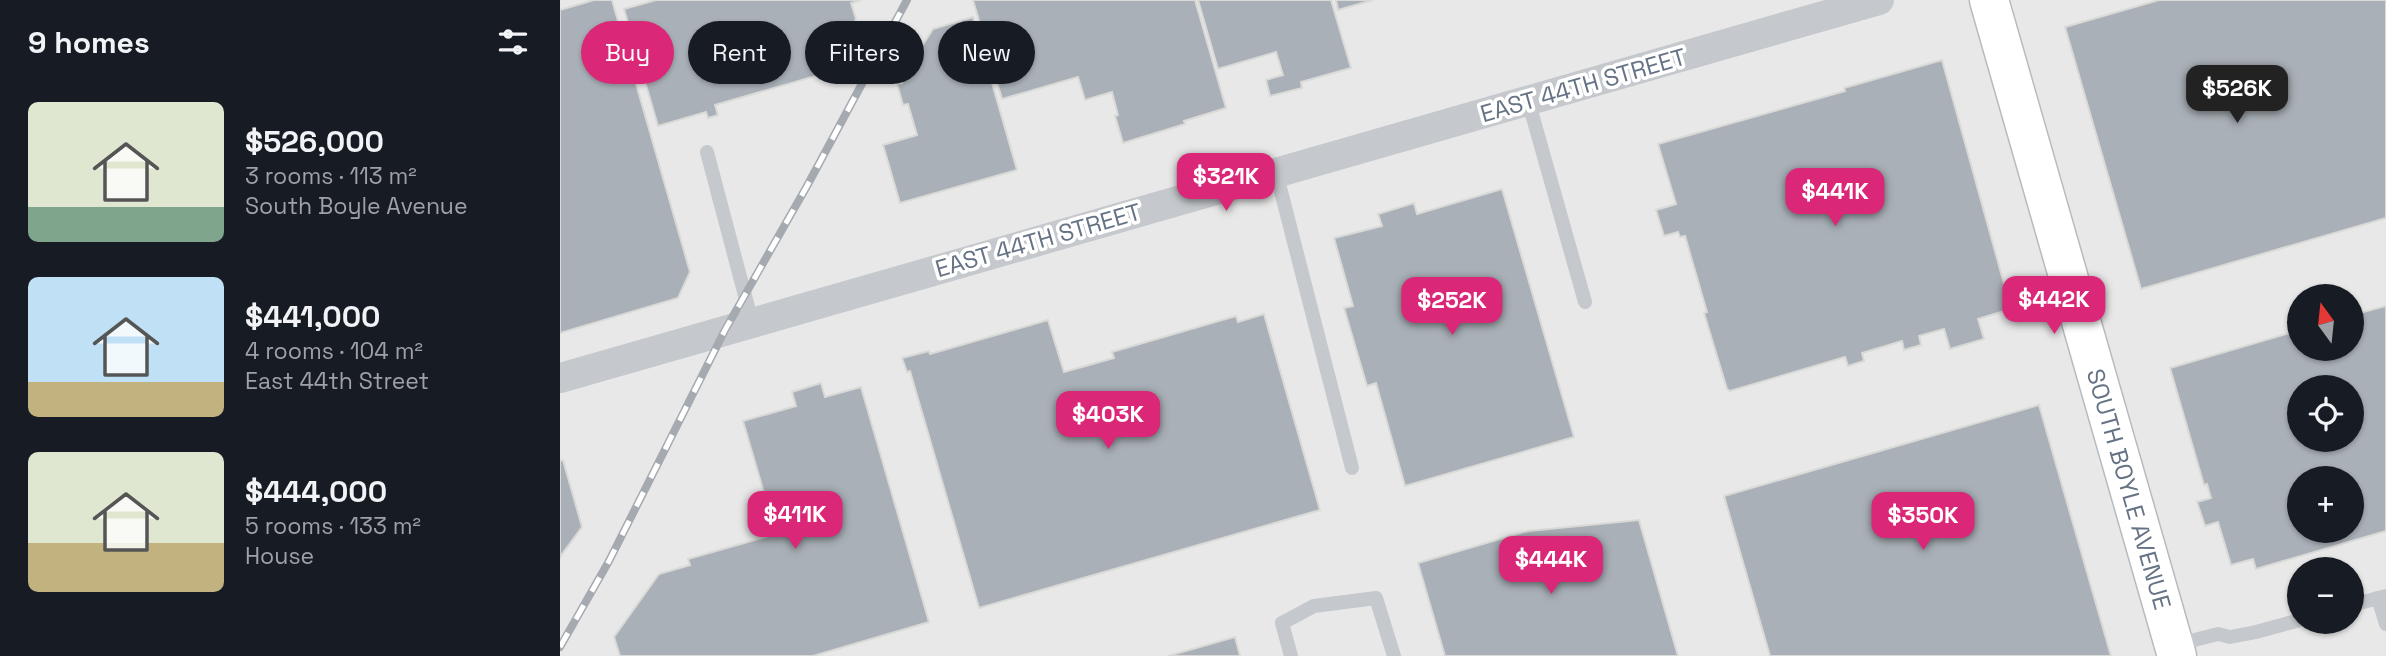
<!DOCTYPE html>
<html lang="en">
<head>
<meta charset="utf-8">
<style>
  body { margin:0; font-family:"Space Grotesk",sans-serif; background:#242831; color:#f1f3f6; height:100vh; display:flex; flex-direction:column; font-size:26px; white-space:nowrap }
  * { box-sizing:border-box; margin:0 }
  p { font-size:23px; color:#9ea1a6 }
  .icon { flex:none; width:38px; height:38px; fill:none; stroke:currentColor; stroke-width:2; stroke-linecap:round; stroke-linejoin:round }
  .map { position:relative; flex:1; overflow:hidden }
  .panel { display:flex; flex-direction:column; background:#171b24; width:560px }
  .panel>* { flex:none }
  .hud { position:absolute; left:21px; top:21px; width:665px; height:63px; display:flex; gap:14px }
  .needle { width:46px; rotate:345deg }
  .fabs { position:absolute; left:1727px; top:284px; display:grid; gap:14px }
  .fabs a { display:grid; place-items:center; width:77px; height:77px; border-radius:50%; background:#171b24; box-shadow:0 2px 5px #0004; font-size:35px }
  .price { position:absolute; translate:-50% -60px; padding:0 16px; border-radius:14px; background:#db2777; color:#fff; font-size:23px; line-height:46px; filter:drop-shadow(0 2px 4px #0008) }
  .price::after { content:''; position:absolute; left:50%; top:42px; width:21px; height:16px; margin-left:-10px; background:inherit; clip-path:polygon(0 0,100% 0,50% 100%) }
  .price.selected { background:#222; color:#fff }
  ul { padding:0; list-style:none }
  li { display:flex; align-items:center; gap:21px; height:175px; padding:0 28px }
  li span { display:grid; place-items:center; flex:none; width:196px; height:140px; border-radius:10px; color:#555 }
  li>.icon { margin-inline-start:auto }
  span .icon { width:84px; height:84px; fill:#fffc; stroke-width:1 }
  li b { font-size:30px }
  h2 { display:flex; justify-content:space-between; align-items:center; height:84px; padding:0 28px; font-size:30px }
  .pill { padding:0 24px; border-radius:32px; background:#171b24; box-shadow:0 2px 5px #0004; font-size:24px; line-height:63px }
  .pill.selected { background:#db2777; color:#fff }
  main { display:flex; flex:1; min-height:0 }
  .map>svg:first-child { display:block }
  .built { fill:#e8e8e8; fill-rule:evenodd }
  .building { fill:#a9b0b7; stroke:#d9d9d7; stroke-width:2; fill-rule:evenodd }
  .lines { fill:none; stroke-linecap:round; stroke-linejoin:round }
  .secondary-casing { stroke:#b7bbc0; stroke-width:41 }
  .lane { stroke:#c5c8cc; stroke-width:14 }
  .street { stroke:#c5c8cc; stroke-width:30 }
  .secondary { stroke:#fff; stroke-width:38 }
  .rail-casing { stroke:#a5aab1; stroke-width:8 }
  .rail { stroke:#fff; stroke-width:5; stroke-dasharray:16; stroke-linecap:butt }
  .labels { text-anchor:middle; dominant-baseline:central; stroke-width:7; stroke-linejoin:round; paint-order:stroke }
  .street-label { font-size:24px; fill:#667385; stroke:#fff }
</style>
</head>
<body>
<main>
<section class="panel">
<h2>9 homes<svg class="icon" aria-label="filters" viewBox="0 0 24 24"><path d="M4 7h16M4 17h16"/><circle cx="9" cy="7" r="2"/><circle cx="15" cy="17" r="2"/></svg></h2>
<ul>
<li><span style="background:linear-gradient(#dfe7d0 75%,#7fa58c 0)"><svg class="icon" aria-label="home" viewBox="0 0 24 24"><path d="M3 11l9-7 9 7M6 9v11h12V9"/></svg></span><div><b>$526,000</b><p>3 rooms · 113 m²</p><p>South Boyle Avenue</p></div></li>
<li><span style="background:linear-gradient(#bfe0f5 75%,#c2b280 0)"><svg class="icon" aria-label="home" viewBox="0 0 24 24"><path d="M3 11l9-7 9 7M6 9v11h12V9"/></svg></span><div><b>$441,000</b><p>4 rooms · 104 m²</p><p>East 44th Street</p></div></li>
<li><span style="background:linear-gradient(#dfe7d0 65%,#c2b280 0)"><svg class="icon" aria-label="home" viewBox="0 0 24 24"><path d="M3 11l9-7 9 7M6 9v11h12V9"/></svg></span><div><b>$444,000</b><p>5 rooms · 133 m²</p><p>House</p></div></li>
</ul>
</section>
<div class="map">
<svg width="1826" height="656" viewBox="0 0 1826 656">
  <rect width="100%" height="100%" fill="#f7f7f4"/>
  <path class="built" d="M0 0H1826V656H0ZM1740 296H1792V348H1740ZM1740 387H1792V439H1740ZM1740 478H1792V530H1740ZM1740 569H1792V621H1740Z"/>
  <g class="building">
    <path d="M34 0H52L130 272 118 298 0 333V10Z"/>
    <path d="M96 0H301L291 3 296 19 266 73 155 105 158 115 148 118 146 112 98 126 64 9Z"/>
    <path d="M413 0H635L666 108 624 121 625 124 563 143 555 116 558 115 552 92 525 100 518 77 442 99Z"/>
    <path d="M638 0H771L791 68 741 82 742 88 710 96 706 80 723 75 716 52 658 69Z"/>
    <path d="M776 0H813L778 10Z"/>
    <path d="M1599 0H1826V218L1581 289 1505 27Z"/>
    <path d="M413 17 457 170 340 203 323 145 357 135 348 104 343 105 337 84 342 83 341 79 373 29Z"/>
    <path d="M1382 60 1451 309 1418 319 1424 339 1390 349 1384 329 1359 336 1361 345 1344 350 1342 341 1302 353 1304 361 1288 366 1285 357 1170 391 1167 389 1144 313 1147 312 1125 236 1120 237 1118 232 1104 236 1096 210 1116 204 1098 144 1285 91 1284 88Z"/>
    <path d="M942 189 1014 437 845 486 816 383 807 386 784 308 793 306 774 238 822 226 818 214 854 203 857 214Z"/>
    <path d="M1826 306V531L1696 569 1693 559 1671 565 1658 522 1645 526 1637 502 1651 498 1647 484 1644 485 1610 368 1740 330V348H1792V315ZM1740 387H1792V439H1740ZM1740 478H1792V530H1740Z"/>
    <path d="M704 314 760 510 419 608 350 371 347 372 342 358 369 351 370 354 488 320 504 372 554 358 552 352 676 316 678 322Z"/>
    <path d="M261 383 265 397 301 387 369 622 253 656H60L54 637 99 574 130 565 128 559 216 534 183 421 236 406 232 392Z"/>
    <path d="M1479 405 1551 656H1210L1164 496Z"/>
    <path d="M3 460 22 527 0 557V461Z"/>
    <path d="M1079 520 1118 656H885L858 563 968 531Z"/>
    <path d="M675 637 680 656H608Z"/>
  </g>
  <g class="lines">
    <g class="secondary-casing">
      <path id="secondary" d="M1429 0 1617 656"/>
    </g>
    <g class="lane">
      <path d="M968 100 1025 302"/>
      <path d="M147 152 192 322"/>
      <path d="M716 172 792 468"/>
      <path d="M1818 598 1826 624"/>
      <path d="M1792 605 1826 596"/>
      <path d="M1615 645 1658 634 1670 637 1696 632 1740 620"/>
      <path d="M731 656 722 623 754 606 816 598 834 656"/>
    </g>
    <path class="street" d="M0 378 1319 0"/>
    <use href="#secondary" class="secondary"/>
    <g class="rail-casing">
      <path id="rail" d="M0 647 49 561 165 330 247 186 347 0"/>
    </g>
    <use href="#rail" class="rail"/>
  </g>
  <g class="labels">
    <g class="street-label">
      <text transform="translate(1023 85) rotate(-16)">EAST 44TH STREET</text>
      <text transform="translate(478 240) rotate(-16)">EAST 44TH STREET</text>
      <text transform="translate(1569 489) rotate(74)">SOUTH BOYLE AVENUE</text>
    </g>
  </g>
</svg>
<div class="fabs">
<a><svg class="needle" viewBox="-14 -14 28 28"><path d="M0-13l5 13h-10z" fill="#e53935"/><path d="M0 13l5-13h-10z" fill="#9ea1a6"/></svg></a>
<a><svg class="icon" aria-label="locate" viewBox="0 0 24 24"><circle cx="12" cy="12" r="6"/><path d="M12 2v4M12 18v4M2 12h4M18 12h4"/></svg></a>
<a>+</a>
<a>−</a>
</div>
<b class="price selected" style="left:1677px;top:125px">$526K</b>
<b class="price" style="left:666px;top:213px">$321K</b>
<b class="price" style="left:1275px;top:228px">$441K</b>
<b class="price" style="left:1494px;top:336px">$442K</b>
<b class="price" style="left:892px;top:337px">$252K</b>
<b class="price" style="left:548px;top:451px">$403K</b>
<b class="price" style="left:235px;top:551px">$411K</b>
<b class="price" style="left:1363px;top:552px">$350K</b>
<b class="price" style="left:991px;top:596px">$444K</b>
<div class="hud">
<a class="pill selected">Buy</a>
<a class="pill">Rent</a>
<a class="pill">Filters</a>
<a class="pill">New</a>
</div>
</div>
</main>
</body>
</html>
